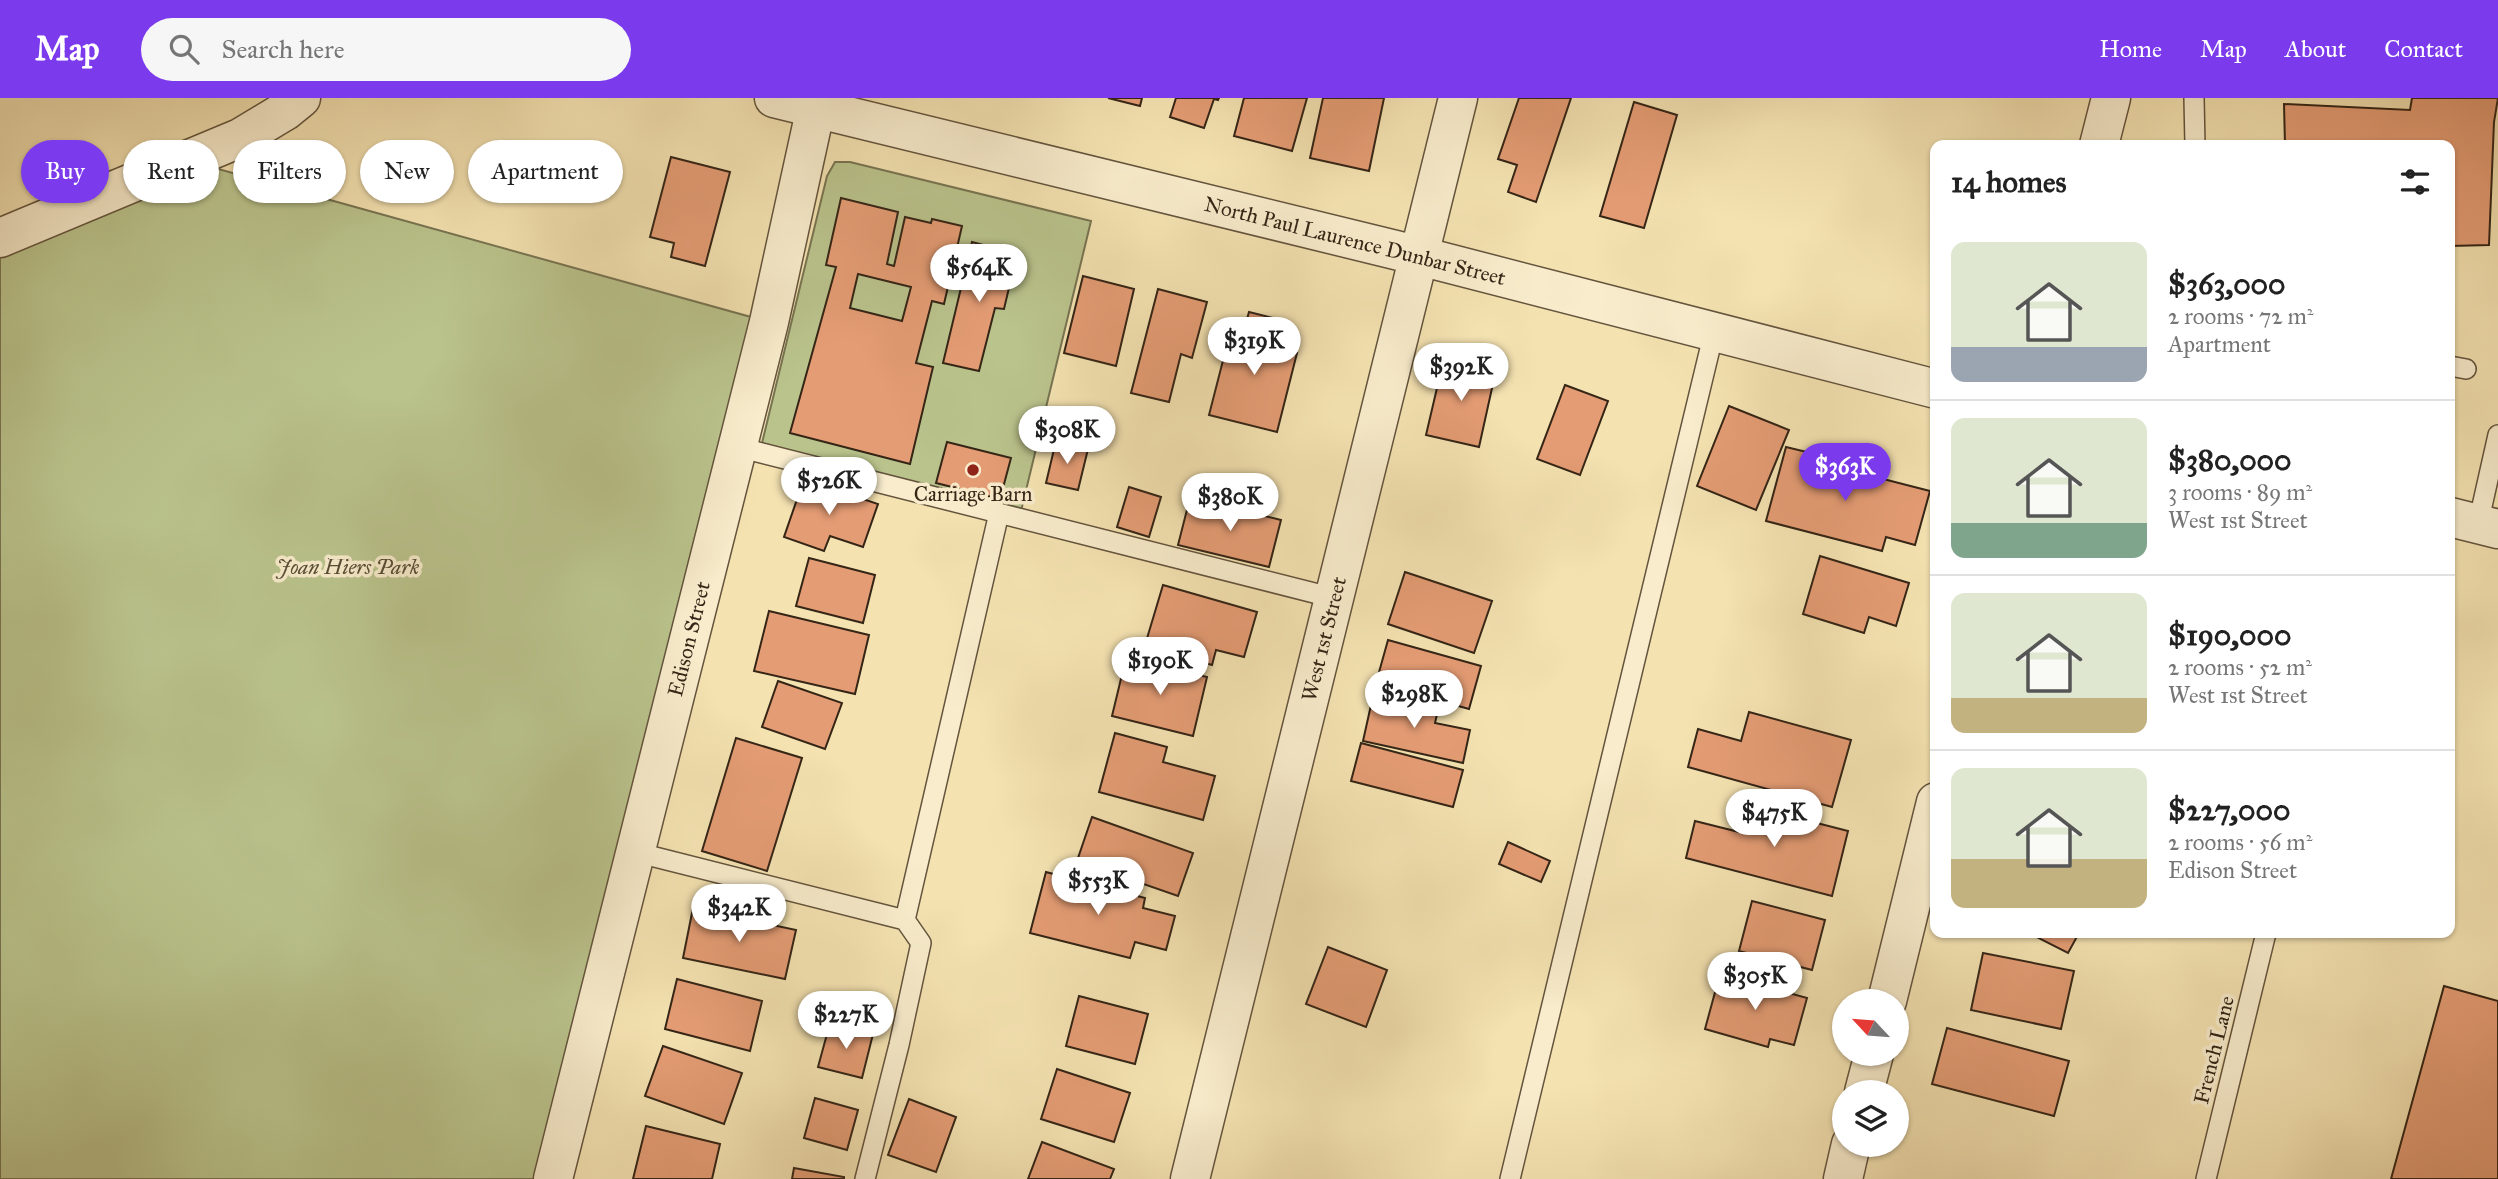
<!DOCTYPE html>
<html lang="en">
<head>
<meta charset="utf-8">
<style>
  body { margin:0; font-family:"IM FELL Great Primer",serif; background:#f6f6f6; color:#222; height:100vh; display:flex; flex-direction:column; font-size:26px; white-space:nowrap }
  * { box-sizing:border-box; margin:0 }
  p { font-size:23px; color:#767676 }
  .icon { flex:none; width:38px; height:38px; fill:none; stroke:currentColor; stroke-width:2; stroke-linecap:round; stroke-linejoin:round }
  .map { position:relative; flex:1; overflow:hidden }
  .drawer { position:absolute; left:1930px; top:42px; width:525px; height:798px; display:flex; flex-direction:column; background:#fff; border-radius:14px; box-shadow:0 2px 5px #0004 }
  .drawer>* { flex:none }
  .guide { position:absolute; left:21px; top:42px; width:665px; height:63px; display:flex; gap:14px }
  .needle { width:46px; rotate:296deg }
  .controls { position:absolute; left:1832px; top:891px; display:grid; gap:14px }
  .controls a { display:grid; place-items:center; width:77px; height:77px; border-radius:50%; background:#fff; box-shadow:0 2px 5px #0004; font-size:35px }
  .price { position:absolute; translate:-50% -60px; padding:0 16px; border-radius:24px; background:#fff; color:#222; font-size:23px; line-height:46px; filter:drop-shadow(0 2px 4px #0008) }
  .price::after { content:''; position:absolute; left:50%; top:42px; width:21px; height:16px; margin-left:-10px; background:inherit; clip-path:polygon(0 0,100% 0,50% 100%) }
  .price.current { background:#7c3aed; color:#fff }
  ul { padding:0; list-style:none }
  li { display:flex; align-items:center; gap:21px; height:175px; padding:0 21px }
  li+li { border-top:2px solid #e0e0e0 }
  li span { display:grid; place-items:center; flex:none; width:196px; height:140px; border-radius:14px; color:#555 }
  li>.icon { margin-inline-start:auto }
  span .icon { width:84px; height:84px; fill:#fffc; stroke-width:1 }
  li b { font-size:30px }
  h2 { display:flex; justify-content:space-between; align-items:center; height:84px; padding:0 21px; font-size:30px }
  .pill { padding:0 24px; border-radius:32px; background:#fff; box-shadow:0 2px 5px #0004; font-size:24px; line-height:63px }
  .pill.current { background:#7c3aed; color:#fff }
  header { display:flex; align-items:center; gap:42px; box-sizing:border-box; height:98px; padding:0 35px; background:#7c3aed; color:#fff }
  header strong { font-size:33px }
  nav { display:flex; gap:38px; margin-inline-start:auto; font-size:24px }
  .search { width:490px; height:63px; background:#f6f6f6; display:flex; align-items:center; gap:18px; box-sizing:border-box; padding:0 24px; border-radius:38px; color:#767676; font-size:26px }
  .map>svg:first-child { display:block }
  .green { fill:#bac38c; stroke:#777451; stroke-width:2 }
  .building { fill:#e49c74; stroke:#342516; stroke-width:2; fill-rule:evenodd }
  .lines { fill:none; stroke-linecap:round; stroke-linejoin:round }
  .service-casing { stroke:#64543d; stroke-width:22 }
  .minor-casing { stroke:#64543d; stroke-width:41 }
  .service { stroke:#f8eccc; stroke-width:19 }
  .minor { stroke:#f8eccc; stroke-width:38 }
  .poi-dot { fill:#8f2418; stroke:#f8eccc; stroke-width:2.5 }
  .labels { text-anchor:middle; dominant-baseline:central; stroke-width:7; stroke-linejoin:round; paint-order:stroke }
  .street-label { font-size:21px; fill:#342516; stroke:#f8eccc }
  .poi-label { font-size:21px; fill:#342516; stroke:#f8eccc }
  .park-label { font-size:21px; font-style:italic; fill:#564c34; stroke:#f8eccc }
</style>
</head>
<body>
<header>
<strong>Map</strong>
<div class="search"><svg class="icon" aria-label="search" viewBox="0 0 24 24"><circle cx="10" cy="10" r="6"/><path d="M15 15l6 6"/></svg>Search here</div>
<nav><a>Home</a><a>Map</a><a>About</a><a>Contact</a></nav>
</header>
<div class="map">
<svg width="2498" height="1081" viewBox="0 0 2498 1081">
  <rect width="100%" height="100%" fill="#f4e2b1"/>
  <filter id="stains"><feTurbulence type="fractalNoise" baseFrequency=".00286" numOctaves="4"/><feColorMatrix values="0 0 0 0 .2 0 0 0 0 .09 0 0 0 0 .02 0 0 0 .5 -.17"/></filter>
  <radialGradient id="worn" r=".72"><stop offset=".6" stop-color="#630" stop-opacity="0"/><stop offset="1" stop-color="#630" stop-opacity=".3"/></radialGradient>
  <g class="green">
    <path d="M186 62 769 224 553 1081H0V140Z"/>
    <path d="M835 64H850L1091 123 1021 413 762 345 827 78Z"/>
  </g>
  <g class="building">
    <path d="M1108 0H1142L1140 8Z"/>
    <path d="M1176 0H1219L1218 2 1214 1 1204 30 1170 19Z"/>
    <path d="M1244 0H1307L1292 53 1234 38Z"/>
    <path d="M1323 0H1384L1369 73 1310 60Z"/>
    <path d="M1519 0H1571L1536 104 1508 94 1517 67 1498 61Z"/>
    <path d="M2412 0H2498L2494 24 2489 147 2450 148V47H2285L2284 6 2410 12Z"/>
    <path d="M1634 4 1677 17 1644 130 1600 118Z"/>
    <path d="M671 59 730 74 705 168 671 159 674 145 650 139Z"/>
    <path d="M841 100 898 114 887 166 894 168 905 119 931 125 932 121 962 128 944 206 932 203 916 265 933 269 910 366 790 335 836 169 826 167ZM858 176 911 189 902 223 850 210Z"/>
    <path d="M972 144 1017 156 1004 211 995 210 979 273 943 265Z"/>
    <path d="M1083 178 1134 191 1116 268 1064 255Z"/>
    <path d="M1158 191 1207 204 1192 260 1181 256 1169 304 1131 295Z"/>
    <path d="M1249 214 1281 222 1274 250 1297 255 1277 334 1209 317 1228 243 1240 246Z"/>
    <path d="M1444 260 1496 272 1479 349 1426 337Z"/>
    <path d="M1565 287 1608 303 1580 377 1537 361Z"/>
    <path d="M1729 308 1789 332 1756 412 1697 388Z"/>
    <path d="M1056 343 1088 351 1078 392 1046 385Z"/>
    <path d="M947 344 1011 360 1000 401 936 385Z"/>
    <path d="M1786 349 1819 357 1817 364 1930 393 1915 447 1886 439 1882 453 1766 423Z"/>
    <path d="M804 381 878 406 863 449 830 438 824 453 784 439Z"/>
    <path d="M1129 389 1161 399 1149 439 1117 429Z"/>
    <path d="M1190 400 1281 422 1269 469 1178 447Z"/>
    <path d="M1820 458 1909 485 1896 528 1869 519 1864 535 1803 516Z"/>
    <path d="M809 460 875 477 863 525 796 508Z"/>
    <path d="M1405 474 1492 503 1474 555 1388 526Z"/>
    <path d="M1163 487 1257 514 1244 559 1216 552 1212 567 1145 547Z"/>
    <path d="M769 513 869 537 855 596 754 573Z"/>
    <path d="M1388 542 1481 568 1469 611 1376 585Z"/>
    <path d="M1126 560 1207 579 1193 638 1112 618Z"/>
    <path d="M778 583 842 605 825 651 762 629Z"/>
    <path d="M1373 598 1438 612 1435 625 1470 632 1463 665 1363 643Z"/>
    <path d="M1749 614 1851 642 1832 709 1688 669 1698 631 1741 643Z"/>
    <path d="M1115 635 1167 649 1163 664 1215 678 1203 722 1099 694Z"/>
    <path d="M736 640 802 660 767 773 702 753Z"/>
    <path d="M1361 645 1463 672 1453 709 1351 683Z"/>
    <path d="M1747 707 1848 733 1832 798 1686 760 1695 723 1739 734Z"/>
    <path d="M1092 719 1193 755 1178 798 1077 763Z"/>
    <path d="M1508 744 1550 763 1541 784 1499 766Z"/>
    <path d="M1046 774 1145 800 1143 810 1175 818 1166 852 1135 844 1130 860 1030 835Z"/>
    <path d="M1752 803 1825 822 1812 872 1739 853Z"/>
    <path d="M693 810 796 832 785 881 683 860Z"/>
    <path d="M2029 835H2079L2068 855Z"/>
    <path d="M1328 849 1387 872 1366 929 1306 906Z"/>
    <path d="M1983 855 2074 873 2061 931 1971 912Z"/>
    <path d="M1720 876 1807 900 1794 947 1770 941 1768 949 1705 931Z"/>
    <path d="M677 881 762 903 750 953 665 931Z"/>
    <path d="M2444 888 2498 903V1081H2391Z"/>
    <path d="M1079 898 1148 916 1135 966 1066 948Z"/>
    <path d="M830 925 873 936 862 980 818 969Z"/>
    <path d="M1947 930 2069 963 2054 1018 1932 986Z"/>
    <path d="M663 948 742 975 724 1026 645 998Z"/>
    <path d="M1057 971 1130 995 1114 1044 1041 1021Z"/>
    <path d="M815 1000 858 1012 847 1052 804 1040Z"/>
    <path d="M909 1001 956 1019 936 1074 888 1057Z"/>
    <path d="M646 1028 720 1046 712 1081H633Z"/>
    <path d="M1042 1044 1114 1071 1110 1081H1028Z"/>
    <path d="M794 1070 844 1079V1081H792Z"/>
  </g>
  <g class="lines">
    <g class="service-casing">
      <g id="service">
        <path d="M2194 0 2195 47"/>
        <path d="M2450 268 2466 271"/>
        <path d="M738 349 1334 500"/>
        <path d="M2478 426 2498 337"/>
        <path d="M635 754 905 822 921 845 899 947 865 1081"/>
        <path d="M905 822 999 415"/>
        <path d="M1510 1081 1714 234"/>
        <path d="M2206 1081 2266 835"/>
      </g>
    </g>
    <g class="minor-casing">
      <g id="minor">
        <path d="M774 0 1420 158 1936 291"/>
        <path d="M2099 47 2111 0"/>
        <path d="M0 140 240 40 285 13 301 0"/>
        <path d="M2450 419 2498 431"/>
        <path d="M1887 903 1936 704"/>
        <path d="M1864 994 1874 956"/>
        <path d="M553 1081 769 224 818 0"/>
        <path d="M1190 1081 1458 0"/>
        <path d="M1843 1081 1851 1046"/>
      </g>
    </g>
    <use href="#service" class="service"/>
    <use href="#minor" class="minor"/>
  </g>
  <circle class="poi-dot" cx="973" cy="372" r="7"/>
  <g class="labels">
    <g class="street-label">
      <text transform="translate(1355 143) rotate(14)">North Paul Laurence Dunbar Street</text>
      <text transform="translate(689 541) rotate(-76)">Edison Street</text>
      <text transform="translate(1324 541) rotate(-76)">West 1st Street</text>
      <text transform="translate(2214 952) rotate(-76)">French Lane</text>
    </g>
    <g class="poi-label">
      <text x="973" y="396">Carriage Barn</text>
    </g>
    <g class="park-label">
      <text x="348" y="469">Joan Hiers Park</text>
    </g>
  </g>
  <rect width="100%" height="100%" filter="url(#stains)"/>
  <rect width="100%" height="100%" fill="url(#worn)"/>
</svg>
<div class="controls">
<a><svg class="needle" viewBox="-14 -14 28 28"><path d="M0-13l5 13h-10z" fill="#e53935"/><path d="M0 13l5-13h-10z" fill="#767676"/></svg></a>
<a><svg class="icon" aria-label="layers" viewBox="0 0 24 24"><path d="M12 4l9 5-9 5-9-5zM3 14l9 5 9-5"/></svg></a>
</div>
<b class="price" style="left:979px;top:206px">$564K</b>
<b class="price" style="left:1254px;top:279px">$319K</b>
<b class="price" style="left:1461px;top:305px">$392K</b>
<b class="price" style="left:1067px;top:368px">$308K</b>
<b class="price current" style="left:1845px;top:405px">$363K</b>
<b class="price" style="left:829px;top:419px">$526K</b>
<b class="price" style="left:1230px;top:435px">$380K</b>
<b class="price" style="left:1160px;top:599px">$190K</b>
<b class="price" style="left:1414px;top:632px">$298K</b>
<b class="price" style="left:1774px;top:751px">$475K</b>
<b class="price" style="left:1098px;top:819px">$553K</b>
<b class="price" style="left:739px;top:846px">$342K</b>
<b class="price" style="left:1755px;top:914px">$305K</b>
<b class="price" style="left:846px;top:953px">$227K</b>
<div class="guide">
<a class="pill current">Buy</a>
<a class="pill">Rent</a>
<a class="pill">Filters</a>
<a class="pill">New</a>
<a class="pill">Apartment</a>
</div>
<section class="drawer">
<h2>14 homes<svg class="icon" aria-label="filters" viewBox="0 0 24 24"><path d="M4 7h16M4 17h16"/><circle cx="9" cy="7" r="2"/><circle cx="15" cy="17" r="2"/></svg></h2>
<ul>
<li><span style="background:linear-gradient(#dfe7d0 75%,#9aa5b1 0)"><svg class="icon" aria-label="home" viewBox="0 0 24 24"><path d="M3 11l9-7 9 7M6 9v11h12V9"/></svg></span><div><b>$363,000</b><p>2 rooms · 72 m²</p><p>Apartment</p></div></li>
<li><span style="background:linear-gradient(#dfe7d0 75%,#7fa58c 0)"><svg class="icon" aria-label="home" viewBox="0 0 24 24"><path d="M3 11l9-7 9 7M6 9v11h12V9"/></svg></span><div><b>$380,000</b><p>3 rooms · 89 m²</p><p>West 1st Street</p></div></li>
<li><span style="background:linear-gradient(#dfe7d0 75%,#c2b280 0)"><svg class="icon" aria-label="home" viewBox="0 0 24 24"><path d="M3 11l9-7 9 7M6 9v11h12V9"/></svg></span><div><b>$190,000</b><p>2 rooms · 52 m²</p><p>West 1st Street</p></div></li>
<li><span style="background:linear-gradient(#dfe7d0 65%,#c2b280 0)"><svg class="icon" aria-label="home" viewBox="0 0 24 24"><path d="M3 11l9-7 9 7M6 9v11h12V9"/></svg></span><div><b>$227,000</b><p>2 rooms · 56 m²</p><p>Edison Street</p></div></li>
</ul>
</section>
</div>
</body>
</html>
